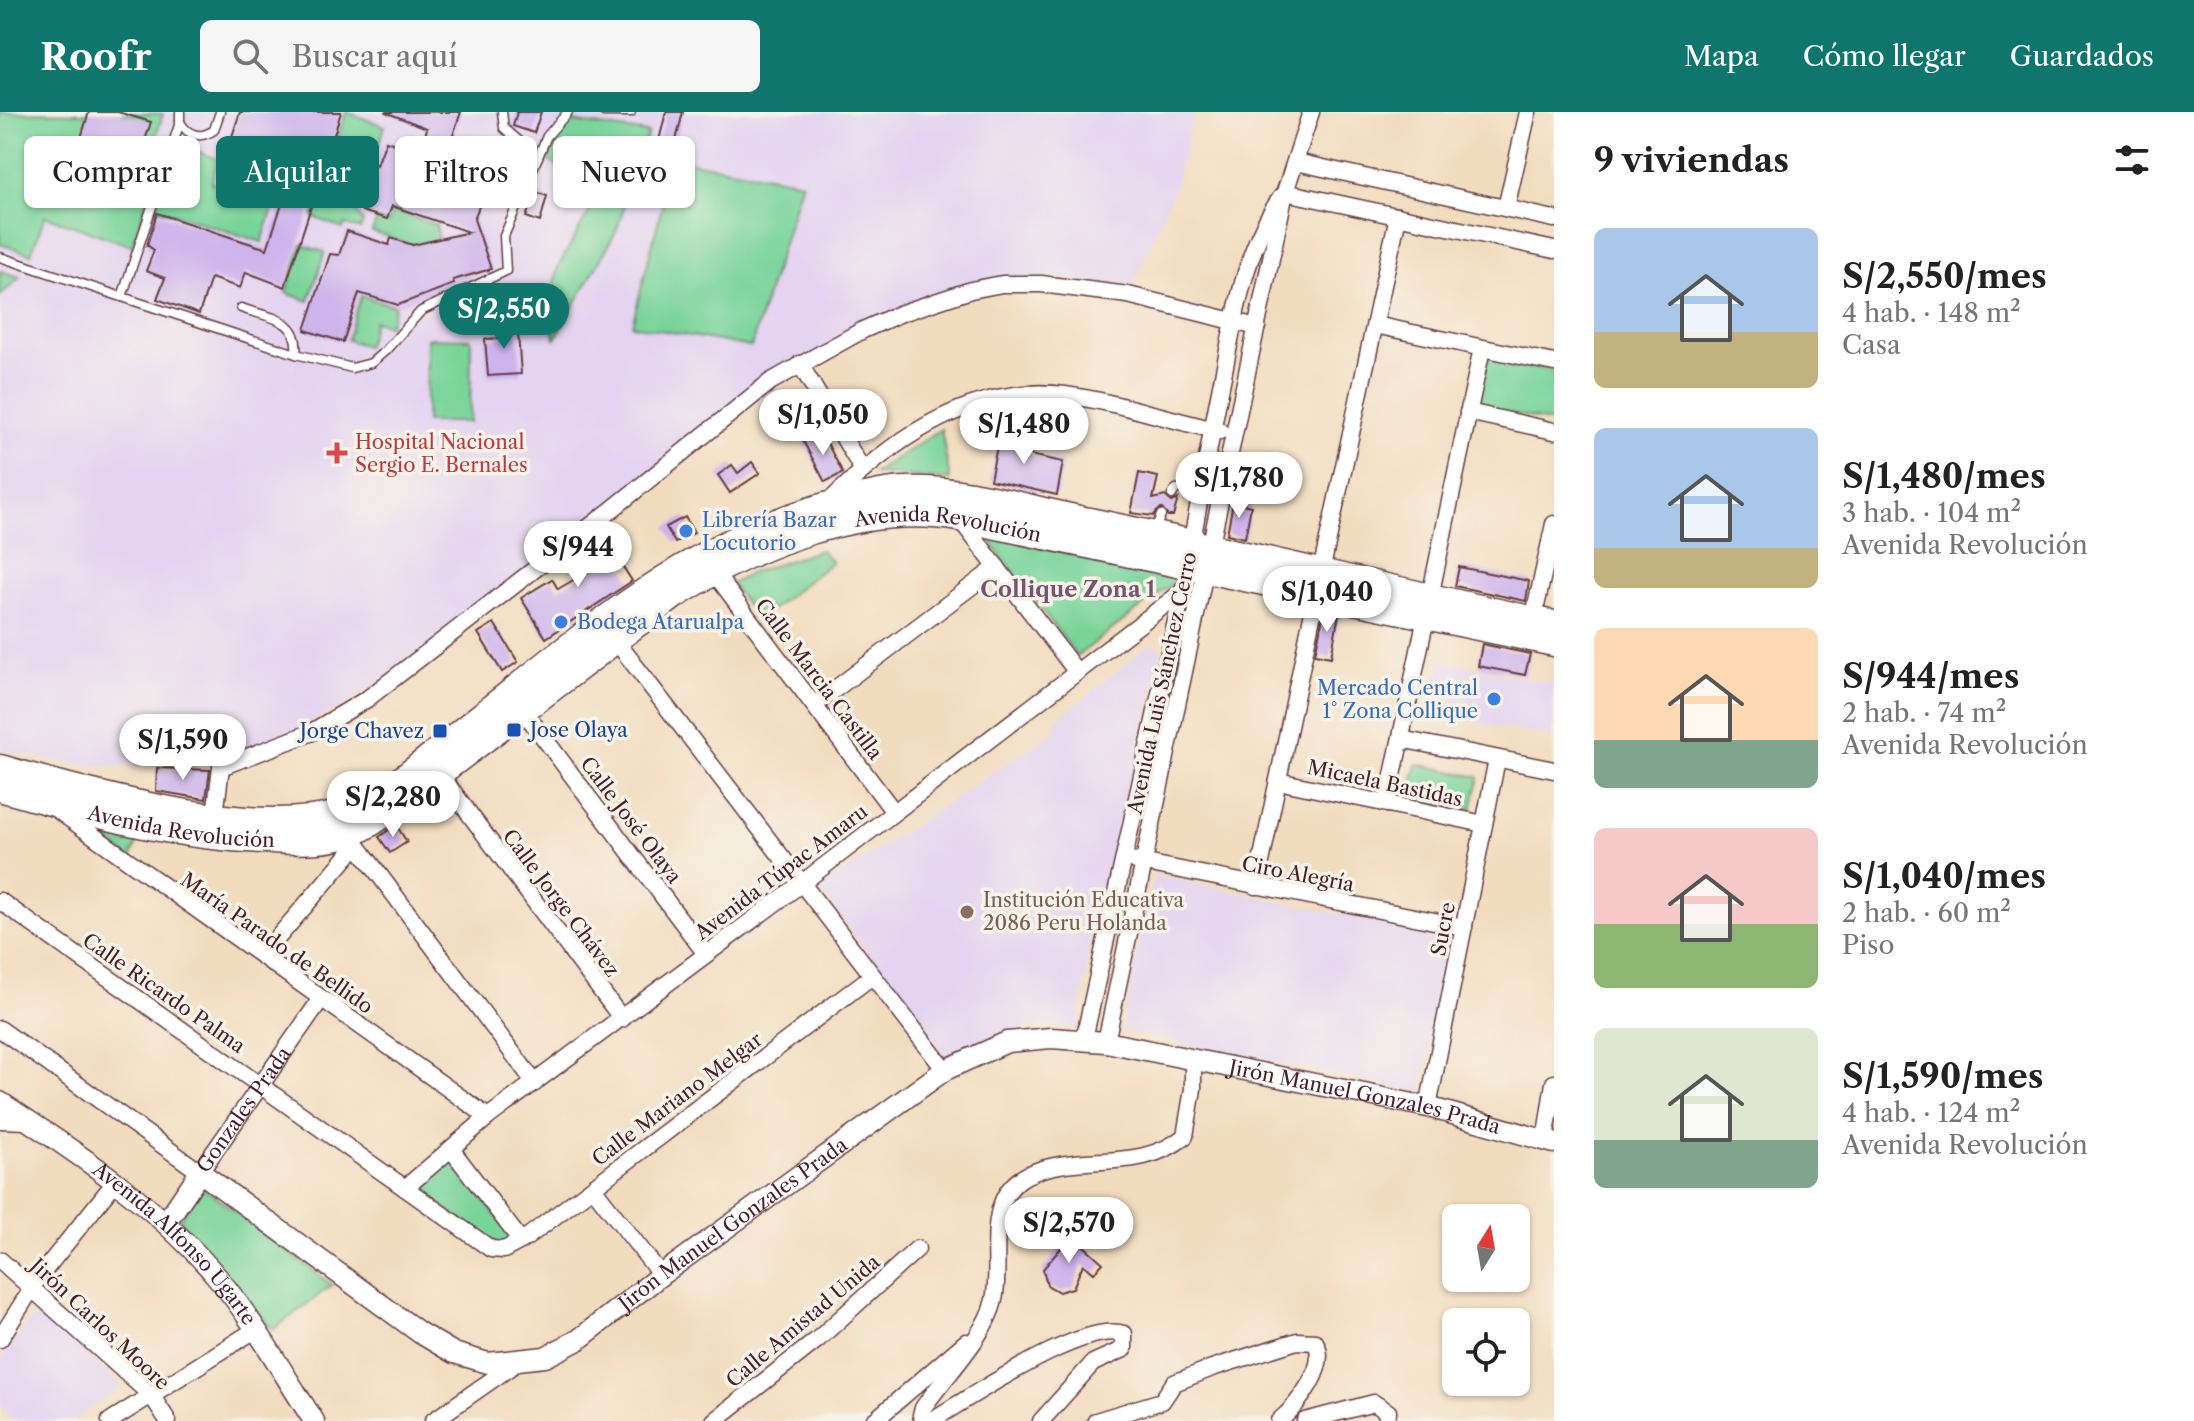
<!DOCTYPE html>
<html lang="es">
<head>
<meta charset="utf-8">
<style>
  body { margin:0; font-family:"Libre Caslon Text",serif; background:#f6f6f6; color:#222; height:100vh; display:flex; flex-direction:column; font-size:30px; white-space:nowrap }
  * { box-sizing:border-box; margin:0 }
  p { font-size:26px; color:#767676 }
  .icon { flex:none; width:44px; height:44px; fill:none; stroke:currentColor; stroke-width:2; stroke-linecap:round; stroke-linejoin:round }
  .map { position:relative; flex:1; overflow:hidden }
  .panel { display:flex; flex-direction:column; background:#fff; width:640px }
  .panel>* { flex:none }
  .top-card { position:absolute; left:24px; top:24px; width:760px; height:72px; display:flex; gap:16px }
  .needle { width:52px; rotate:11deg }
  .fabs { position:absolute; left:1442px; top:1092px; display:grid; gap:16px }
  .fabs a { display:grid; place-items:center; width:88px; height:88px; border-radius:12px; background:#fff; box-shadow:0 2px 6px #0004; font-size:40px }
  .price { position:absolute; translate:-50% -68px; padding:0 18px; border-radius:28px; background:#fff; color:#222; font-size:26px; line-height:52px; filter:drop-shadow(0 2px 4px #0008) }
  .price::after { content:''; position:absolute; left:50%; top:48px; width:24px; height:18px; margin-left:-12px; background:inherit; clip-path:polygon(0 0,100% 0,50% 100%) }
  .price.current { background:#0f766e; color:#fff }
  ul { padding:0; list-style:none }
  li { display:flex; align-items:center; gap:24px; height:200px; padding:0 40px }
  li span { display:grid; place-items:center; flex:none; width:224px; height:160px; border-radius:12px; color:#555 }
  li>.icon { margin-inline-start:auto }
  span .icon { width:96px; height:96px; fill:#fffc; stroke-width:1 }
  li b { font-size:34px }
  h2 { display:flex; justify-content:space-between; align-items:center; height:96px; padding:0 40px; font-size:34px }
  .chip { padding:0 28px; border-radius:12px; background:#fff; box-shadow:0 2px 6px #0004; font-size:28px; line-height:72px }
  .chip.current { background:#0f766e; color:#fff }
  header { display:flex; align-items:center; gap:48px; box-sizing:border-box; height:112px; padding:0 40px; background:#0f766e; color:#fff }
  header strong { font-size:38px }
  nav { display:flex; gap:44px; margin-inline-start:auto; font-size:28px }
  .search { width:560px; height:72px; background:#f6f6f6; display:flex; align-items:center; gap:20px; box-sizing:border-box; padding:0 28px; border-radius:12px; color:#767676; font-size:30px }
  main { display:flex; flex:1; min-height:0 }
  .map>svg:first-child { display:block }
  .built { fill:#e4d3f1 }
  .grass { fill:url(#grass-dots); stroke:#627a62; stroke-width:2 }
  .park { fill:#79d49a; stroke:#627a62; stroke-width:2 }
  .building { fill:#ceb4ec }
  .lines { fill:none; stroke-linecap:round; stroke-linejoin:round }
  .service-casing { stroke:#633b41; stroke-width:11 }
  .minor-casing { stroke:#633b41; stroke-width:19 }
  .tertiary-casing { stroke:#633b41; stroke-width:23 }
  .primary-casing { stroke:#633b41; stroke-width:29 }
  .service { stroke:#fff; stroke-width:8 }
  .minor { stroke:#fff; stroke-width:16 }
  .tertiary { stroke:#fff; stroke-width:20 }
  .primary { stroke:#fff; stroke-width:26 }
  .health-dot { fill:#e0444e; stroke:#f7f3e8; stroke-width:3 }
  .shop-dot { fill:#3f7fe0; stroke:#f7f3e8; stroke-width:3 }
  .transit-dot { fill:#1a4fb4; stroke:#f7f3e8; stroke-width:3 }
  .education-dot { fill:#8d6e63; stroke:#f7f3e8; stroke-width:3 }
  .labels { text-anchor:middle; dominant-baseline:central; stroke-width:7; stroke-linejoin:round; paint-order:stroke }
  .health-label { font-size:20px; fill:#be3a42; stroke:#f7f3e8; text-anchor:start }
  .shop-label { font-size:20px; fill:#366cbe; stroke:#f7f3e8; text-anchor:start }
  .street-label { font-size:20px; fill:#4a1f2b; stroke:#f7f3e8 }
  .transit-label { font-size:20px; fill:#164399; stroke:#f7f3e8; text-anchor:start }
  .education-label { font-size:20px; fill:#785e54; stroke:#f7f3e8; text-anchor:start }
  .neighbourhood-label { font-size:22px; font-weight:bold; fill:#78536f; stroke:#f7f3e8 }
</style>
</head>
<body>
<header>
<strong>Roofr</strong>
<div class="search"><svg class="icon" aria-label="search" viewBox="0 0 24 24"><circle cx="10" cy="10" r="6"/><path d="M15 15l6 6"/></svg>Buscar aquí</div>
<nav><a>Mapa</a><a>Cómo llegar</a><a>Guardados</a></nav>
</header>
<main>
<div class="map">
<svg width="1554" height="1309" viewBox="0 0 1554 1309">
  <defs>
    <pattern id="grass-dots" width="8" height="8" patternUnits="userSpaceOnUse" patternTransform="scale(2)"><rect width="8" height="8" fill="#79d49a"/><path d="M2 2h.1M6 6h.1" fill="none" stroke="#6ab685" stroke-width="1.8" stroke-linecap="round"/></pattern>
  </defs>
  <rect width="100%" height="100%" fill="#f7f3e8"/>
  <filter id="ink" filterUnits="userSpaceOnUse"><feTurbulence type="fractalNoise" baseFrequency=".0125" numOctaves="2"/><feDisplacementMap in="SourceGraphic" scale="16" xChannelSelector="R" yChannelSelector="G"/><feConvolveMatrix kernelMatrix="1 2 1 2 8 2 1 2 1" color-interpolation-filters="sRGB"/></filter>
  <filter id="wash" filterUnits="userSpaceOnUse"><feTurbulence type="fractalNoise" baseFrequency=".006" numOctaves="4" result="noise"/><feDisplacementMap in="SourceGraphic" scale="32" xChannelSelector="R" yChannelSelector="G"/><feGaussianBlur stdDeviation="1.8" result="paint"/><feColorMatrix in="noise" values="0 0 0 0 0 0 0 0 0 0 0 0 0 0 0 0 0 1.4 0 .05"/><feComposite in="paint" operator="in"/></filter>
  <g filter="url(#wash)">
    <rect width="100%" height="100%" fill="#f2dcbe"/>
    <g class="built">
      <path d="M0 0H1195L1175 73 1132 176 1051 165 858 214 404 553 343 594 278 625 202 648 138 655 79 653 0 638Z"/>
      <path d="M1152 531 1163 539 1091 823 1078 916 1041 913 1008 918 944 942 819 777 1059 616 1055 609Z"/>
      <path d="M1441 549 1554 572V626L1430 601Z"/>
      <path d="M1154 763 1453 826 1420 981 1121 918Z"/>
      <path d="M39 1197 122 1275 71 1309H12L0 1293V1247Z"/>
    </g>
    <path class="grass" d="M87 714 140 724 131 746Z"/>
    <g class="park">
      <path d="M0 0 163 2 154 30 164 34 132 134 45 104 31 142 0 132Z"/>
      <path d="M346 0 385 14 374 45 336 32Z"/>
      <path d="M574 10 648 21 616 120 555 227 548 196 558 155 601 79 547 48 560 21Z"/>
      <path d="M177 32 218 47 211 71 242 80 250 58 282 69 262 130 156 96Z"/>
      <path d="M674 47 802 70 751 235 632 213Z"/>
      <path d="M325 70 360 82 355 97 363 110 360 117 345 113 343 117 313 105Z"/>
      <path d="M393 98 436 113 439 127 413 133 372 120 377 107 388 111Z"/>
      <path d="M302 133 325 140 309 189 286 181Z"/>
      <path d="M0 159 20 165 0 184Z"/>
      <path d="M361 184 395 194 389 213 374 209 367 234 347 228Z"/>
      <path d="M427 226 471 227 470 310H426Z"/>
      <path d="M1488 244 1554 259V311L1477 294Z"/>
      <path d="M941 317 950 368 874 361Z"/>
      <path d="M985 423 1181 465 1077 544Z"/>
      <path d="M821 438 832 450 758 508 731 472 753 460Z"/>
      <path d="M1417 652 1479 665 1472 698 1409 685Z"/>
      <path d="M453 1049 515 1128 499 1134 422 1080 421 1073Z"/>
      <path d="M203 1075 332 1173 273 1218 179 1108Z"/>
    </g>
    <g id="blocks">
      <g class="building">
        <path d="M89 0H118L151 10 142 38 123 32 119 44 79 32Z"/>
        <path d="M240 0H341L330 36 377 53 386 29 411 37 406 53 454 69 506 32 525 58 480 92 474 107 491 157 453 168 454 172 398 193 359 181 343 230 305 218 330 142 339 143 347 119 389 133 391 126 413 133 469 120 392 94 387 107 362 99 369 77 322 61 285 175 246 160 240 176 211 166 199 202 157 187 165 166 146 159 154 138 147 133 157 101 267 137 290 68 248 55 241 75 218 68Z"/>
        <path d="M385 0H461L450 32 425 24 427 16Z"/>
        <path d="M517 0H541L534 21 513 14Z"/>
        <path d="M666 0H683L672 45 656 41Z"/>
        <path d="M121 59 146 65 142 83 117 76Z"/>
        <path d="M536 80 547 84 540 110 526 105Z"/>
        <path d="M517 208 521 262 488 264 485 227 502 226 501 209Z"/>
        <path d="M821 320 843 361 825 370 803 329Z"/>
        <path d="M1000 320 1033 327 1030 343 1063 350 1057 383 990 368Z"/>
        <path d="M752 350 760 361 730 381 718 363 732 353 738 361Z"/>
        <path d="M1139 361 1158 365 1153 387 1165 384 1172 390 1178 387 1173 404H1168L1161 396 1153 404 1131 401Z"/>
        <path d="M1233 390 1251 394 1245 426 1227 422Z"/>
        <path d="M685 405 694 421 675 431 666 415Z"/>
        <path d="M603 423 632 469 546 526 521 486 552 467 558 477 589 459 576 439Z"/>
        <path d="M1459 455 1529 469 1526 489 1455 474Z"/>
        <path d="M1324 499 1339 502 1331 545 1315 542Z"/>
        <path d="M494 511 518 550 502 560 478 521Z"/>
        <path d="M1482 532 1530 542 1525 563 1478 554Z"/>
        <path d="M157 656 210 658 206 687 156 679Z"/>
        <path d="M396 713 407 730 390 741 379 725Z"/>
        <path d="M1072 1123 1103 1151 1094 1161 1083 1152 1073 1176 1059 1180 1047 1173 1043 1157Z"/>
      </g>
    </g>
  </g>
  <g filter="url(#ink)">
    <use href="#blocks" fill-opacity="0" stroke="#633b41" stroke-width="2"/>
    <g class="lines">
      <g class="service-casing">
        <g id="service">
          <path d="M502 0 504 16 538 45"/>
          <path d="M604 0H631"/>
          <path d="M180 10C188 24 201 27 214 18L220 0"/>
          <path d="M0 145 296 242 352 256 371 251 385 239 421 199 506 159 504 124 547 24 568 0"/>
          <path d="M122 185 180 10V0"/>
          <path d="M241 196C269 206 300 205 296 242"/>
          <path d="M1172 383 1176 377 1201 374"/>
          <path d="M1154 420 1161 403"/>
        </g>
      </g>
      <g class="minor-casing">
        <g id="minor">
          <path d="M1296 50 1554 107"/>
          <path d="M1285 80 1554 138"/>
          <path d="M1506 96 1528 0"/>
          <path d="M1375 213 1554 251"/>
          <path d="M800 252 862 357"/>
          <path d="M1468 300 1554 319"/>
          <path d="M829 390C892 327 973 271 1065 283 1118 290 1169 308 1220 319"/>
          <path d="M959 406 1076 559"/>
          <path d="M1190 439C1201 380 1211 322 1223 264 1235 204 1245 134 1282 84"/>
          <path d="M713 459 894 700"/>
          <path d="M1321 460 1398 104"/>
          <path d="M1430 485 1482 236"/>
          <path d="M1533 508 1554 412"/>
          <path d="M610 521 945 958"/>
          <path d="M814 593 997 455"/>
          <path d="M523 598 706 842"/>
          <path d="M1401 627 1554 658"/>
          <path d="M439 661 622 907"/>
          <path d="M1278 669 1484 712"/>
          <path d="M1387 692 1426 505"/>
          <path d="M56 697 488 1005"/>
          <path d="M215 703 221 655 310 621 367 587 610 399 770 270 863 218 899 202 971 178 1002 172H1041L1128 183 1257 215"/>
          <path d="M355 720 357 733 535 971"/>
          <path d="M1136 749 1464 815"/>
          <path d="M1256 774 1317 480"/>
          <path d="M0 789 491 1137 504 1138 526 1126 872 864"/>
          <path d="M262 844 357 733"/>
          <path id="s1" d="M0 917 200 1060 321 887"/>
          <path d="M1084 927 1183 477"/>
          <path d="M1106 930 1285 80 1311 0"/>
          <path d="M1428 995 1497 647"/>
          <path d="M0 1008 29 1009"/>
          <path d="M1545 1029 1554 971"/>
          <path d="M451 1037 521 1129"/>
          <path d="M405 1076 488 1005 802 771 1183 479"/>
          <path d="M593 1076 661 1163"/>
          <path d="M0 1148 152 1284 168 1309"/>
          <path d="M0 1227 39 1165 116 1069"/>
          <path d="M110 1309 255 1218"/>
          <path d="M433 1309 519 1249"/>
          <path d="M714 1309 817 1228 917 1137"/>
          <path d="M874 1309 966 1230"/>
          <path d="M928 1309 921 1303 923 1296C944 1265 986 1224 994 1188 1003 1149 981 1087 1027 1063 1078 1038 1139 1063 1185 1024L1193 977V947"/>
          <path d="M930 1309C969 1287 1082 1208 1124 1222V1237L1093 1251 1041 1309"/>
          <path d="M1096 1309 1162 1289 1174 1271 1212 1256 1297 1229 1315 1230C1330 1253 1297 1294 1279 1309"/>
          <path d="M1305 1309 1374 1291 1388 1300 1386 1309"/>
        </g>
      </g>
      <g class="tertiary-casing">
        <g id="tertiary">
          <path id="s2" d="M0 990C79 1042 157 1093 218 1166 255 1210 283 1262 314 1309"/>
          <path id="s3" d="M166 1110 200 1060 420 1221 454 1241 488 1251 545 1245 578 1228 661 1163 945 958 1007 930 1051 926 1106 930 1428 995 1554 1031"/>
        </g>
      </g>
      <g class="primary-casing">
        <g id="primary">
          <path d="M0 656C90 682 247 726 338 702 385 689 437 638 476 608 607 505 710 412 880 381 945 369 1016 394 1079 407 1238 439 1395 479 1554 512"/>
          <path id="s4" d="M0 676C89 701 176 726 269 728 297 729 327 731 354 720 370 713 385 701 400 691L675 483C755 432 863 389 959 406L1554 531"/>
        </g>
      </g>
      <use href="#service" class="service"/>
      <use href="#minor" class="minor"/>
      <use href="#tertiary" class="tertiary"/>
      <use href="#primary" class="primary"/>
    </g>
  </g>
  <path class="health-dot" d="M333 329h8v8h8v8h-8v8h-8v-8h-8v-8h8z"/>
  <g class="shop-dot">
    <circle cx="686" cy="419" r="8"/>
    <circle cx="561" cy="510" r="8"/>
    <circle cx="1494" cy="587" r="8"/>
  </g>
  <g class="transit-dot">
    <rect x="506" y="610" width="16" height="16" rx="4"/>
    <rect x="432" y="611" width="16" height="16" rx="4"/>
  </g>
  <circle class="education-dot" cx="967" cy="800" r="8"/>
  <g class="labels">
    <g class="health-label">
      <text x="355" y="330">Hospital Nacional<tspan x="355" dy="23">Sergio E. Bernales</tspan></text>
    </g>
    <g class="shop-label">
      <text x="702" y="408">Librería Bazar<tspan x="702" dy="23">Locutorio</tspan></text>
      <text x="577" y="510">Bodega Atarualpa</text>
      <text x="1478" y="576" text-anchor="end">Mercado Central<tspan x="1478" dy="23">1° Zona Collique</tspan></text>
    </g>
    <g class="street-label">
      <text stroke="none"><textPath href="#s4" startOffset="1050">Avenida Revolución</textPath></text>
      <text transform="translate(819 567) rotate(53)">Calle Marcia Castilla</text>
      <text transform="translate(1162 571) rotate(-78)">Avenida Luis Sánchez Cerro</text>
      <text transform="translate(1385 671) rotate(12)">Micaela Bastidas</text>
      <text transform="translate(631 708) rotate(53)">Calle José Olaya</text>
      <text stroke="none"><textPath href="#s4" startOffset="186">Avenida Revolución</textPath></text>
      <text transform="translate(781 760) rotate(-37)">Avenida Túpac Amaru</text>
      <text transform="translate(1298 762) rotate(11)">Ciro Alegría</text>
      <text transform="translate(561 791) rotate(53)">Calle Jorge Chávez</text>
      <text transform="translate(1443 817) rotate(-79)">Sucre</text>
      <text transform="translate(277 831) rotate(35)">María Parado de Bellido</text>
      <text transform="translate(164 881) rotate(35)">Calle Ricardo Palma</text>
      <text stroke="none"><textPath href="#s3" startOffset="1390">Jirón Manuel Gonzales Prada</textPath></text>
      <text transform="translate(677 987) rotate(-37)">Calle Mariano Melgar</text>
      <text stroke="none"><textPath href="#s1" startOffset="322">Gonzales Prada</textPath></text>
      <text stroke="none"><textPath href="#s3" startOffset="696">Jirón Manuel Gonzales Prada</textPath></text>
      <text stroke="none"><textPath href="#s2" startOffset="226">Avenida Alfonso Ugarte</textPath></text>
      <text transform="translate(803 1209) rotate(-40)">Calle Amistad Unida</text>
      <text transform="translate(100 1212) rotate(43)">Jirón Carlos Moore</text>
    </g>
    <g class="transit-label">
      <text x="530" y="618">Jose Olaya</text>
      <text x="424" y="619" text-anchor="end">Jorge Chavez</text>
    </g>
    <g class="education-label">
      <text x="983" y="788">Institución Educativa<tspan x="983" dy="23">2086 Peru Holanda</tspan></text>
    </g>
    <g class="neighbourhood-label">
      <text x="1068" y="477">Collique Zona 1</text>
    </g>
  </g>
</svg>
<div class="fabs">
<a><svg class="needle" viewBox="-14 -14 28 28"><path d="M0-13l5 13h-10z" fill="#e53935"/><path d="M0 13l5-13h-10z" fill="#767676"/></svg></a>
<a><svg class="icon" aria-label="locate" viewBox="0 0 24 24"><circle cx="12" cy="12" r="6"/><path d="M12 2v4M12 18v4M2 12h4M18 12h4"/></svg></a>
</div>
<b class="price current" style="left:504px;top:239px">S/2,550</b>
<b class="price" style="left:823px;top:345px">S/1,050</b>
<b class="price" style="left:1024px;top:354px">S/1,480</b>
<b class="price" style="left:1239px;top:408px">S/1,780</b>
<b class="price" style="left:578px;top:477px">S/944</b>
<b class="price" style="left:1327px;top:522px">S/1,040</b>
<b class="price" style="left:183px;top:670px">S/1,590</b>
<b class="price" style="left:393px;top:727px">S/2,280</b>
<b class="price" style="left:1069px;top:1153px">S/2,570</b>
<div class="top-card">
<a class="chip">Comprar</a>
<a class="chip current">Alquilar</a>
<a class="chip">Filtros</a>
<a class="chip">Nuevo</a>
</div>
</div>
<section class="panel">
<h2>9 viviendas<svg class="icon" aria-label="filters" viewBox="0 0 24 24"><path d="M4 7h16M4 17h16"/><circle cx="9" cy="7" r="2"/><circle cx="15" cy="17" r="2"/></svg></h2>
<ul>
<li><span style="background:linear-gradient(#a9c7e8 65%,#c2b280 0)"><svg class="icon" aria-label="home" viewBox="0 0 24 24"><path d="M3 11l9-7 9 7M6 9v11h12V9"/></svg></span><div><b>S/2,550/mes</b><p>4 hab. · 148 m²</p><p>Casa</p></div></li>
<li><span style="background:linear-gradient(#a9c7e8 75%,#c2b280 0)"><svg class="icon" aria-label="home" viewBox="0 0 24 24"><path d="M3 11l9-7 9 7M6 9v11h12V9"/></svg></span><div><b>S/1,480/mes</b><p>3 hab. · 104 m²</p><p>Avenida Revolución</p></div></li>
<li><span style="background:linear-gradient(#ffd9b3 70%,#7fa58c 0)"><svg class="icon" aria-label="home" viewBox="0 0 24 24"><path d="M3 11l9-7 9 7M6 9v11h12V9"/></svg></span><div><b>S/944/mes</b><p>2 hab. · 74 m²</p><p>Avenida Revolución</p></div></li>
<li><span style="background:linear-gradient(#f6c9c9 60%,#8fb573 0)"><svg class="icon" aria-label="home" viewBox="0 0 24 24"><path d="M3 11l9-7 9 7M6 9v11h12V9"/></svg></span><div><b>S/1,040/mes</b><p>2 hab. · 60 m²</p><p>Piso</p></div></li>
<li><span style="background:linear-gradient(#dfe7d0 70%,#7fa58c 0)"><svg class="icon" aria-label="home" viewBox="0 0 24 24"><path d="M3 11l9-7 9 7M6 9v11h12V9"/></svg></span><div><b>S/1,590/mes</b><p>4 hab. · 124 m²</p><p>Avenida Revolución</p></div></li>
</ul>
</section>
</main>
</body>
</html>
